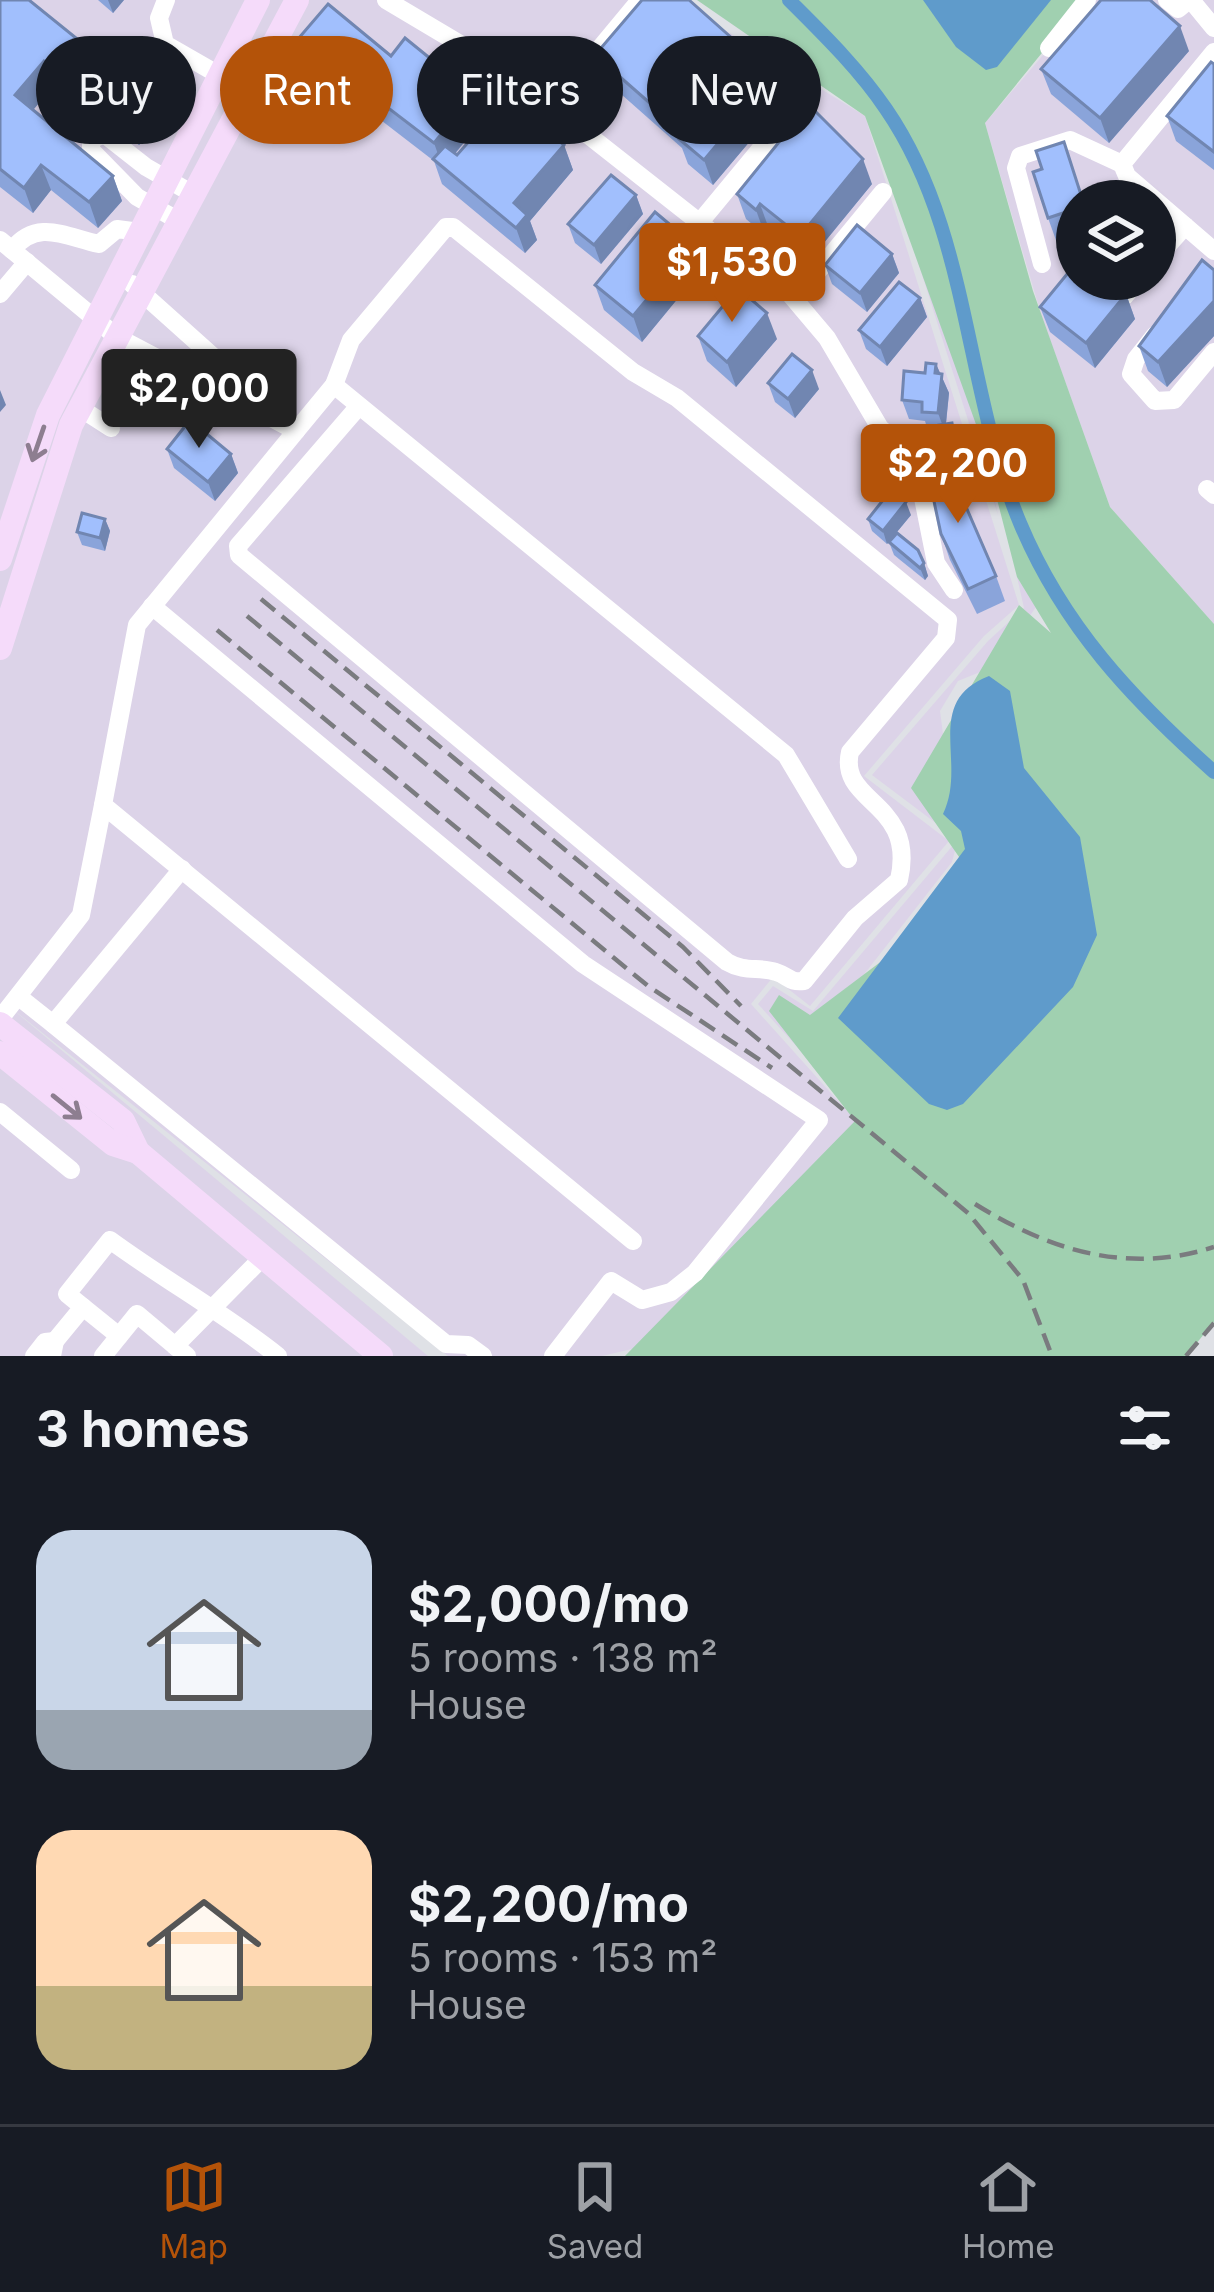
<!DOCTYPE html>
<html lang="en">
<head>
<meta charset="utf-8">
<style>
  body { margin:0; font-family:Inter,sans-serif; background:#20242c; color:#f1f3f6; height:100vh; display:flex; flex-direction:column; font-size:45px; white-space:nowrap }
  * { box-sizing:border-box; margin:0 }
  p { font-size:39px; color:#9ea1a6 }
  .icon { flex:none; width:66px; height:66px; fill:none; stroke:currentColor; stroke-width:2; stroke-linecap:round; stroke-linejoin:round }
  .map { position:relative; height:1356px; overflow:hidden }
  .sheet { display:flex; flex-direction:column; background:#171b24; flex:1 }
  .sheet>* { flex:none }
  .guide { position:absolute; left:36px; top:36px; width:1143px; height:108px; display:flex; gap:24px }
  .controls { position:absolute; left:1056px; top:180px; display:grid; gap:24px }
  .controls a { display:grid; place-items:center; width:120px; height:120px; border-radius:50%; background:#171b24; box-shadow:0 3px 9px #0004; font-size:60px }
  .price { position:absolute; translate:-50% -102px; padding:0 27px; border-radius:12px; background:#b45309; color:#fff; font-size:39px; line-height:78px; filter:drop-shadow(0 3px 6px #0008) }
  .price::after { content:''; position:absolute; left:50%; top:72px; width:36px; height:27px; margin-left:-18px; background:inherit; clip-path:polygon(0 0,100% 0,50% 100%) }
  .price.current { background:#222; color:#fff }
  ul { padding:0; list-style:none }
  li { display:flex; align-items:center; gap:36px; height:300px; padding:0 36px }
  li span { display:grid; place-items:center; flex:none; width:336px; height:240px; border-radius:36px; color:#555 }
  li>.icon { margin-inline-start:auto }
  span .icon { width:144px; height:144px; fill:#fffc; stroke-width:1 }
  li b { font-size:51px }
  h2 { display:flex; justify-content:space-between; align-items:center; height:144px; padding:0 36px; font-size:51px }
  .tag { padding:0 42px; border-radius:54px; background:#171b24; box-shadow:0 3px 9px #0004; font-size:42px; line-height:108px }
  .tag.current { background:#b45309; color:#fff }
  .dock { display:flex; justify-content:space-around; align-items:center; height:168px; border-top:3px solid #363941; background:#171b24; font-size:33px; color:#9ea1a6 }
  .dock a { display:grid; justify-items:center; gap:6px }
  .dock .current { color:#b45309 }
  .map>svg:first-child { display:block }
  .industrial { fill:#dcd3e8; fill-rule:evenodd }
  .green { fill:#a0d0b0 }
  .water { fill:#5f9bcb }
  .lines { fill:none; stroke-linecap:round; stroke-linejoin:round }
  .canal { stroke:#5f9bcb; stroke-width:14 }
  .minor { stroke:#fff; stroke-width:18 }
  .major { stroke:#f5dbfa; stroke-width:24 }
  .rail { stroke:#7a7b7f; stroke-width:4.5; stroke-dasharray:18 9; stroke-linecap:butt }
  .wall { fill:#8aa4da }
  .shaded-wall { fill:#7186b1 }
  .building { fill:#a1bffd; stroke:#7186b1; stroke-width:3 }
  .oneway { stroke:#8d7e90 }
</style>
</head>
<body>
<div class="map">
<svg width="1214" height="1356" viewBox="0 0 1214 1356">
  <rect width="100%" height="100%" fill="#dfe1e6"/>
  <g class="industrial">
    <path d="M0 0H676L865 116 1019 605 984 636 864 776 949 841 810 1006 773 977 751 1004 856 1121 683 1337 602 1356H448L5 1003 428 1356H0Z"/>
    <path d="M1090 0H1214V624L1110 507 1041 314 985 123ZM1077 201H1155V279H1077Z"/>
    <path d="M884 154 969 381 998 515Z"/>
    <path d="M1017 577 1036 607 995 666 958 681 940 711 957 843 952 862 833 1014 895 1084 860 1116 758 1004 773 986 813 1011 954 844 953 836 872 775 988 641 1024 608Z"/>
  </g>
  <path class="green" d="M697 0H1085L985 123 1033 291 1110 507 1214 624V1322L1186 1356H625L855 1121 769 1011 779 995 810 1015 980 887 911 788 1019 605 1051 633 1017 577 982 441 865 116Z"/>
  <g class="water">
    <path d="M923 0H1051L997 67 986 70 956 47Z"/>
    <path d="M989 676 1010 691 1024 768 1080 837 1097 935 1073 987 963 1104 947 1110 929 1104 838 1018 965 849 961 831 943 814C968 763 922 702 989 676Z"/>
  </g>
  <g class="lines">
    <path class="canal" d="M789 0C823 34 859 69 886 109 970 231 964 389 1020 523 1063 626 1132 699 1214 772"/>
    <g class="minor">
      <path d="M166 0 159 18 165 44 219 75"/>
      <path d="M386 0 512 75 789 293 827 338 880 428 915 458 936 563 954 590"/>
      <path d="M1167 0 1178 9 1189 0"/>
      <path d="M1191 0 1214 28"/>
      <path d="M1049 48 1087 0"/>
      <path d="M1214 52 1122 164 1127 176 1214 251"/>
      <path d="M552 106 640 0"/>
      <path d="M179 221 137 197 91 150V140L104 134 146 167 193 194"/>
      <path d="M700 222 782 123"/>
      <path d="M0 240 117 337 296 431 137 625 103 805 633 1241"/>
      <path d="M12 250C37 218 66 237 99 244L117 229 140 232"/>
      <path d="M1155 260 1185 226"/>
      <path d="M1042 264 1016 168 1020 156 1070 140 1122 164"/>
      <path d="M132 284 296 431 334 385 786 755 848 859"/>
      <path d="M0 294 27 262"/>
      <path d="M1124 297 1139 279"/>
      <path d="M795 299 883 192"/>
      <path d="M1155 335 1136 359 1131 374 1155 401 1174 400 1214 352"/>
      <path d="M334 385 351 340 446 227H453L633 372 677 398 948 620 946 638 850 752C838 804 917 801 899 880L855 918 804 981C789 983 789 976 776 972 758 966 746 973 727 962L239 555 238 546 359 406"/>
      <path d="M80 408 111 428"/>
      <path d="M1207 489 1214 495"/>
      <path d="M152 606 583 964 819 1120 695 1273 671 1292 642 1300 611 1281 553 1356"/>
      <path d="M19 997 53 1024 182 869"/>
      <path d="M0 1019 81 915 103 805"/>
      <path d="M53 1024 446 1344 468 1345 483 1356"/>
      <path d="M0 1112 71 1170"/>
      <path d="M83 1307 119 1336"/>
      <path d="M55 1341 83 1307 67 1294 110 1240C166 1281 224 1313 278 1356"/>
      <path d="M175 1346 262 1258"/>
      <path d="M34 1356 45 1342 55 1341 52 1356"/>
      <path d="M103 1356 137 1314 187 1356"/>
    </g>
    <g class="major">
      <path d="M0 559 48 415 258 0"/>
      <path d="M0 648 71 425 297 0"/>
      <path d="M0 1024 123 1121 138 1152 381 1356"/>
      <path d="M0 1053 113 1144 138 1152"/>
    </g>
    <g class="rail">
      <path d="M261 599 683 947 741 1006"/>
      <path d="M247 616 968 1213 1023 1280 1052 1356"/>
      <path d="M217 630 648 986 772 1068"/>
      <path d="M975 1204C1049 1250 1127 1275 1214 1247"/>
      <path d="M1186 1356 1214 1323"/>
    </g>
  </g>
  <g class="wall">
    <path d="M0 0 149 97 158 122 139 145 111 123 97 122 53 86 33 110 113 176 122 201 98 228 51 190 33 213 0 187Z"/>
    <path d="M98 0H124L113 13Z"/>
    <path d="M298 39 483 119 455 154 457 155 564 145 573 170 530 221 537 240 525 253 442 184 434 161 308 64Z"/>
    <path d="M1189 51 1109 143 1051 94 1041 69Z"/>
    <path d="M595 55H751L794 89 713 185 688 164 682 148 604 79Z"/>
    <path d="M1214 64V170L1176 141 1167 116Z"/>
    <path d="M872 184 809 261 769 229 765 235 746 219 737 194Z"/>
    <path d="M636 195 643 214 601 264 575 243 568 224Z"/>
    <path d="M1077 201V243L1075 237 1057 243 1048 218Z"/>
    <path d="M892 254 899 273 867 312 832 284 825 265Z"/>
    <path d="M702 269 642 342 604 310 595 285Z"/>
    <path d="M1214 270V336L1167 387 1148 371 1139 346Z"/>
    <path d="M1126 294 1135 319 1095 368 1050 332 1040 307Z"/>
    <path d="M920 298 927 317 887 366 866 349 859 330Z"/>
    <path d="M698 336 777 339 736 387 707 361Z"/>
    <path d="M936 364 949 393 946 424 952 423 957 435 963 467 949 469 940 432 928 431 925 421 909 419 902 400Z"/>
    <path d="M768 383 819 389 795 418 775 402Z"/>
    <path d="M167 449 231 454 238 473 215 501 174 468Z"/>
    <path d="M911 515 887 544 872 531 868 519Z"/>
    <path d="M105 519 110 531 105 551 82 545 77 532Z"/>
    <path d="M941 534 996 576 1005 601 977 614 950 560Z"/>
    <path d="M889 542 924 563 928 576 925 580 894 555Z"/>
  </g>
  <g class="shaded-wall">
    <path d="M108 0H124L113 13Z"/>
    <path d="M1180 26 1189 51 1109 143 1100 118Z"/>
    <path d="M44 61 53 86 24 121 15 95Z"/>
    <path d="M785 64 794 89 713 185 704 160Z"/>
    <path d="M474 94 483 119 443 168 434 143Z"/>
    <path d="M149 97 158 122 139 145 130 120Z"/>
    <path d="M564 145 573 170 530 221 537 240 525 253 516 228 514 203Z"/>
    <path d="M863 159 872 184 809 261 800 236Z"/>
    <path d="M41 165 51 190 33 213 24 188Z"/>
    <path d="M113 176 122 201 98 228 89 202Z"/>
    <path d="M636 195 643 214 601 264 594 245Z"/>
    <path d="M760 204 769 229 765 235 756 210Z"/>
    <path d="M693 244 702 269 642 342 633 316Z"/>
    <path d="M892 254 899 273 867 312 860 293Z"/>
    <path d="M1126 294 1135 319 1095 368 1086 343Z"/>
    <path d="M920 298 927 317 887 366 880 347Z"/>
    <path d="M1214 301V336L1167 387 1158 362Z"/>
    <path d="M767 313 777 339 736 387 727 362Z"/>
    <path d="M936 364 949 393 945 432 938 413Z"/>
    <path d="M812 370 819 389 795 418 788 399Z"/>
    <path d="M0 390 6 405 0 412Z"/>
    <path d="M231 454 238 473 215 501 208 482Z"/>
    <path d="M906 502 911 515 887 544 883 531Z"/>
    <path d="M105 519 110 531 105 551 100 538Z"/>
    <path d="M924 563 928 576 925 580 920 568Z"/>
  </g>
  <g class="building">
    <path d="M0 0H29L149 97 130 120 102 98 88 97 44 61 15 95 113 176 89 202 41 165 24 188 0 169Z"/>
    <path d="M642 0H689L751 55 762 43 785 64 704 160 679 139 684 133 595 55Z"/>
    <path d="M1101 0H1150L1180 26 1100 118 1041 69Z"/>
    <path d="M328 4 391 56 405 38 474 94 434 143 298 39Z"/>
    <path d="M1211 62 1214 64V152L1167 116Z"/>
    <path d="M508 97 564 145 514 203 527 215 516 228 433 159 445 146 457 155Z"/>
    <path d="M809 105 863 159 800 236 760 204 756 210 737 194Z"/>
    <path d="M1064 142 1083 201H1077V219L1069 221 1066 212 1048 218 1033 172 1042 169 1036 151Z"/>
    <path d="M611 175 636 195 594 245 568 224Z"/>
    <path d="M655 212 693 244 633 316 595 285Z"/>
    <path d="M857 225 892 254 860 293 825 265Z"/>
    <path d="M1202 260 1214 270V301L1158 362 1139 346Z"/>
    <path d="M1077 262V279H1107L1126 294 1086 343 1040 307Z"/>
    <path d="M899 282 920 298 880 347 859 330Z"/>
    <path d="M738 288 767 313 727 362 698 336Z"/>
    <path d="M792 354 812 370 788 399 768 383Z"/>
    <path d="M926 363 936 364 935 373 942 374 938 413 922 412V402L902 400 904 371 925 373Z"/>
    <path d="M190 420 231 454 208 482 167 449Z"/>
    <path d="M952 423 958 454 945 456 939 425Z"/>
    <path d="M944 456 996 576 968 589 941 534 926 464Z"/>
    <path d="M891 490 906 502 883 531 868 519Z"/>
    <path d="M82 513 105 519 100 538 77 532Z"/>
    <path d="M897 533 918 550 924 563 920 568 889 542Z"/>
  </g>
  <defs><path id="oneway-shaft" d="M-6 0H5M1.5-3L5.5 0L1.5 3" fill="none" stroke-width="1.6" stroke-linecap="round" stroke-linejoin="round" transform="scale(3)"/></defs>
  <g class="oneway">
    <use href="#oneway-shaft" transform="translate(38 444) rotate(109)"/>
    <use href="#oneway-shaft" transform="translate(67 1107) rotate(39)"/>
  </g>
</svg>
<div class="controls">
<a><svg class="icon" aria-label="layers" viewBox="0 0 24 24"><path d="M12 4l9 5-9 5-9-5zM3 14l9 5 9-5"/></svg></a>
</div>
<b class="price" style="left:732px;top:325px">$1,530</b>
<b class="price current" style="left:199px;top:451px">$2,000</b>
<b class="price" style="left:958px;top:526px">$2,200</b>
<div class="guide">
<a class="tag">Buy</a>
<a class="tag current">Rent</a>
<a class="tag">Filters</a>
<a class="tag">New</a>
</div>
</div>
<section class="sheet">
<h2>3 homes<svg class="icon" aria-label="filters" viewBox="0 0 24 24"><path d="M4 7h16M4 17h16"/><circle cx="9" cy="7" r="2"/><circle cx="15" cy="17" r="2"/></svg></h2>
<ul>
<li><span style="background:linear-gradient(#c9d6e8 75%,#9aa5b1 0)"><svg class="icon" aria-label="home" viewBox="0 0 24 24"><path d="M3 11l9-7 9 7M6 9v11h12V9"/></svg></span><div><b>$2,000/mo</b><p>5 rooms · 138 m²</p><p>House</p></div></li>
<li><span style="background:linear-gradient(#ffd9b3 65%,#c2b280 0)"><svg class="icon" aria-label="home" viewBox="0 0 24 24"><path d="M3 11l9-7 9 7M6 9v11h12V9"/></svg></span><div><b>$2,200/mo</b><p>5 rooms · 153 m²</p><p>House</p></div></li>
</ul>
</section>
<nav class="dock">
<a class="current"><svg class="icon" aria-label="map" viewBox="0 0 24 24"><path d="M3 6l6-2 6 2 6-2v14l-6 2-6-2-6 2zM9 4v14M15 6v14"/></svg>Map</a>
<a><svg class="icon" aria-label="saved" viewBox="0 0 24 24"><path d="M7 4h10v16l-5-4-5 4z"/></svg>Saved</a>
<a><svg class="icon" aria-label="home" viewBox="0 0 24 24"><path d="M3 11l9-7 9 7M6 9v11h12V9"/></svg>Home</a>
</nav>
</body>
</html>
